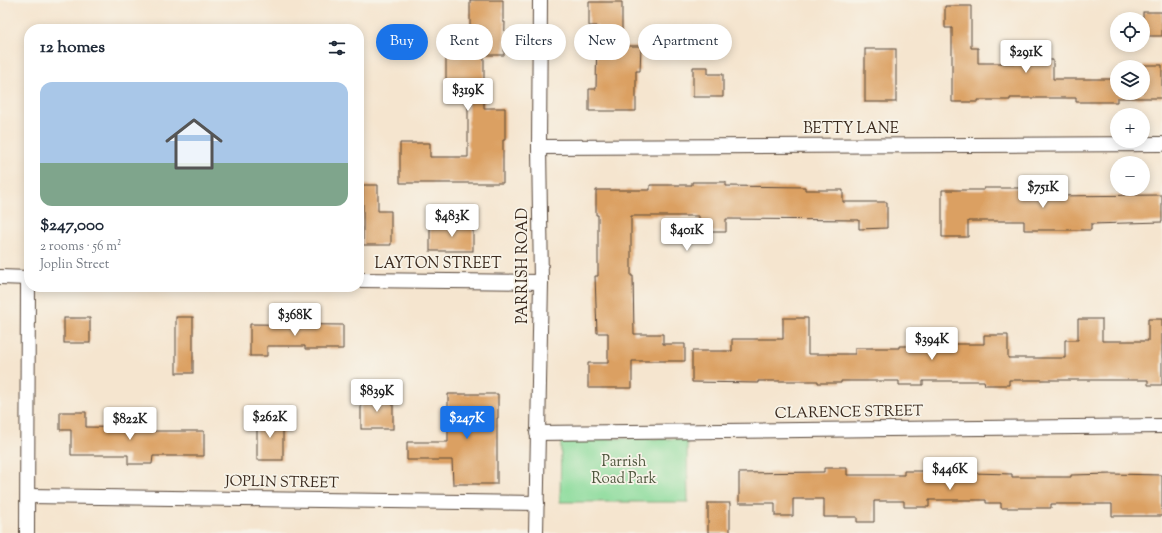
<!DOCTYPE html>
<html lang="en">
<head>
<meta charset="utf-8">
<style>
  body { margin:0; font-family:"Sorts Mill Goudy",serif; background:#f2f2f3; color:#1f2937; height:100vh; display:flex; flex-direction:column; font-size:15px; white-space:nowrap }
  * { box-sizing:border-box; margin:0 }
  p { font-size:13px; color:#747a83 }
  .icon { flex:none; width:22px; height:22px; fill:none; stroke:currentColor; stroke-width:2; stroke-linecap:round; stroke-linejoin:round }
  .map { position:relative; flex:1; overflow:hidden }
  .drawer { position:absolute; left:24px; top:24px; width:340px; height:268px; display:flex; flex-direction:column; background:#fff; border-radius:16px; box-shadow:0 2px 10px #0003 }
  .drawer>* { flex:none }
  .hud { position:absolute; left:376px; top:24px; width:380px; height:36px; display:flex; gap:8px }
  .fabs { position:absolute; left:1110px; top:12px; display:grid; gap:8px }
  .fabs a { display:grid; place-items:center; width:40px; height:40px; border-radius:50%; background:#fff; box-shadow:0 2px 10px #0003; font-size:20px }
  .price { position:absolute; translate:-50% -34px; padding:0 9px; border-radius:4px; background:#fff; color:#222; font-size:13px; line-height:26px; filter:drop-shadow(0 1px 2px #0008) }
  .price::after { content:''; position:absolute; left:50%; top:24px; width:12px; height:9px; margin-left:-6px; background:inherit; clip-path:polygon(0 0,100% 0,50% 100%) }
  .price.selected { background:#1a73e8; color:#fff }
  ul { padding:0; list-style:none }
  li { display:grid; align-content:center; gap:8px; height:212px; padding:0 16px }
  li span { display:grid; place-items:center; height:124px; border-radius:12px; color:#555 }
  li>.icon { margin-inline-start:auto }
  span .icon { width:72px; height:72px; fill:#fffc; stroke-width:1 }
  li b { font-size:17px }
  h2 { display:flex; justify-content:space-between; align-items:center; height:48px; padding:0 16px; font-size:17px }
  .chip { padding:0 14px; border-radius:18px; background:#fff; box-shadow:0 2px 10px #0003; font-size:14px; line-height:36px }
  .chip.selected { background:#1a73e8; color:#fff }
  .map>svg:first-child { display:block }
  .green { fill:#8bdb9b; stroke:#63825c }
  .building { fill:#dba062 }
  .lines { fill:none; stroke-linecap:round; stroke-linejoin:round }
  .street-casing { stroke:#574639; stroke-width:16 }
  .street { stroke:#fff; stroke-width:14 }
  .labels { text-anchor:middle; dominant-baseline:central; stroke-width:3.5; stroke-linejoin:round; paint-order:stroke }
  .street-label { font-size:15px; fill:#3b2a1e; stroke:#f7f3e8 }
  .park-label { font-size:15px; fill:#4f563d; stroke:#f7f3e8 }
</style>
</head>
<body>
<div class="map">
<svg width="1162" height="533" viewBox="0 0 1162 533">
  <rect width="100%" height="100%" fill="#f7f3e8"/>
  <filter id="ink" filterUnits="userSpaceOnUse"><feTurbulence type="fractalNoise" baseFrequency=".025" numOctaves="2"/><feDisplacementMap in="SourceGraphic" scale="8" xChannelSelector="R" yChannelSelector="G"/><feConvolveMatrix kernelMatrix="1 2 1 2 8 2 1 2 1" color-interpolation-filters="sRGB"/></filter>
  <filter id="wash" filterUnits="userSpaceOnUse"><feTurbulence type="fractalNoise" baseFrequency=".012" numOctaves="4" result="noise"/><feDisplacementMap in="SourceGraphic" scale="16" xChannelSelector="R" yChannelSelector="G"/><feGaussianBlur stdDeviation="0.9" result="paint"/><feColorMatrix in="noise" values="0 0 0 0 0 0 0 0 0 0 0 0 0 0 0 0 0 1.4 0 .05"/><feComposite in="paint" operator="in"/></filter>
  <g filter="url(#wash)">
    <rect width="100%" height="100%" fill="#f5e5cf"/>
    <path class="green" d="M561 438 687 439 688 502H560Z"/>
    <g id="blocks">
      <g class="building">
        <path d="M470 0H503V22H505L504 55H484V108H505V140H503V183H400V143H430V157H468V99H467V85H446V55H470Z"/>
        <path d="M589 2H622V46H641L640 71H636V111H589V89H596L597 26H589Z"/>
        <path d="M945 6H971V48H978V63H1025V60H1053V79H1117V93H1143V65H1162V98H1117V102H1076V98H1010V100H978V102H952V28H945Z"/>
        <rect x="1143" y="12" width="19" height="24"/>
        <rect x="865" y="49" width="31" height="53"/>
        <path d="M693 67H708V74H723V97H693Z"/>
        <path d="M692 182H726V186L805 187V190H843V202H887V228L859 229V220L726 219V232H699V216H631V276H633L634 334H663V344H685V361H632V388H588V363H608V333H597L595 276H598V215H596V190H650V185H692Z"/>
        <path d="M363 185H378V211H391V245H363Z"/>
        <path d="M984 188H1050V196L1162 195V222L1091 224V230H1024V221H968V237H942V190H984Z"/>
        <rect x="430" y="225" width="43" height="26"/>
        <rect x="176" y="317" width="17" height="56"/>
        <rect x="64" y="318" width="26" height="25"/>
        <path d="M783 318H808V354H855V348H899V346H945V344H984V335H1008V358H1065V340H1078V319H1102V341H1148V319H1162V385H1148V380H1009V385H985L984 381H923V385H899V381H841V383H818V381H758V383L692 382V351H732V339H783Z"/>
        <path d="M250 324 343 325V349H305V346H267V356H250Z"/>
        <path d="M448 394H498V418H497V484H453L452 460H407V442H448Z"/>
        <rect x="361" y="397" width="32" height="32"/>
        <path d="M60 412H86V427L153 428V431H204V456H153L152 464H128V455H71V430H60Z"/>
        <rect x="257" y="418" width="26" height="42"/>
        <path d="M824 468H847V475H904V471H929V472L1012 474V477H1071V475L1112 474 1162 475V516H1112V504H1051V508H1001V503H986V500H929V507H904V501H874V522H857V517H824V499H793V516H775V503H739V473L824 472Z"/>
        <rect x="708" y="503" width="22" height="30"/>
      </g>
    </g>
  </g>
  <g filter="url(#ink)">
    <use href="#blocks" fill-opacity="0" stroke="#574639" stroke-width="1"/>
    <g class="lines">
      <g class="street-casing">
        <g id="street">
          <path d="M539 147 1162 144"/>
          <path d="M0 277 29 278"/>
          <path d="M359 280 541 282"/>
          <path d="M537 433 1162 426"/>
          <path d="M28 496 537 503"/>
          <path d="M27 533 28 278"/>
          <path d="M536 533 541 282 539 147 540 0"/>
        </g>
      </g>
      <use href="#street" class="street"/>
    </g>
  </g>
  <g class="labels">
    <g class="street-label">
      <text x="851" y="129">BETTY LANE</text>
      <text x="438" y="264">LAYTON STREET</text>
      <text transform="translate(523 266) rotate(-90)">PARRISH ROAD</text>
      <text transform="translate(849 413) rotate(-1)">CLARENCE STREET</text>
      <text transform="translate(282 483) rotate(1)">JOPLIN STREET</text>
    </g>
    <g class="park-label">
      <text x="624" y="462">Parrish<tspan x="624" dy="17">Road Park</tspan></text>
    </g>
  </g>
</svg>
<div class="fabs">
<a><svg class="icon" aria-label="locate" viewBox="0 0 24 24"><circle cx="12" cy="12" r="6"/><path d="M12 2v4M12 18v4M2 12h4M18 12h4"/></svg></a>
<a><svg class="icon" aria-label="layers" viewBox="0 0 24 24"><path d="M12 4l9 5-9 5-9-5zM3 14l9 5 9-5"/></svg></a>
<a>+</a>
<a>−</a>
</div>
<b class="price" style="left:1026px;top:74px">$291K</b>
<b class="price" style="left:468px;top:112px">$319K</b>
<b class="price" style="left:1043px;top:209px">$751K</b>
<b class="price" style="left:452px;top:238px">$483K</b>
<b class="price" style="left:687px;top:252px">$401K</b>
<b class="price" style="left:295px;top:337px">$368K</b>
<b class="price" style="left:932px;top:361px">$394K</b>
<b class="price" style="left:377px;top:413px">$839K</b>
<b class="price" style="left:270px;top:439px">$262K</b>
<b class="price selected" style="left:467px;top:440px">$247K</b>
<b class="price" style="left:130px;top:441px">$822K</b>
<b class="price" style="left:950px;top:491px">$446K</b>
<div class="hud">
<a class="chip selected">Buy</a>
<a class="chip">Rent</a>
<a class="chip">Filters</a>
<a class="chip">New</a>
<a class="chip">Apartment</a>
</div>
<section class="drawer">
<h2>12 homes<svg class="icon" aria-label="filters" viewBox="0 0 24 24"><path d="M4 7h16M4 17h16"/><circle cx="9" cy="7" r="2"/><circle cx="15" cy="17" r="2"/></svg></h2>
<ul>
<li><span style="background:linear-gradient(#a9c7e8 65%,#7fa58c 0)"><svg class="icon" aria-label="home" viewBox="0 0 24 24"><path d="M3 11l9-7 9 7M6 9v11h12V9"/></svg></span><div><b>$247,000</b><p>2 rooms · 56 m²</p><p>Joplin Street</p></div></li>
</ul>
</section>
</div>
</body>
</html>
